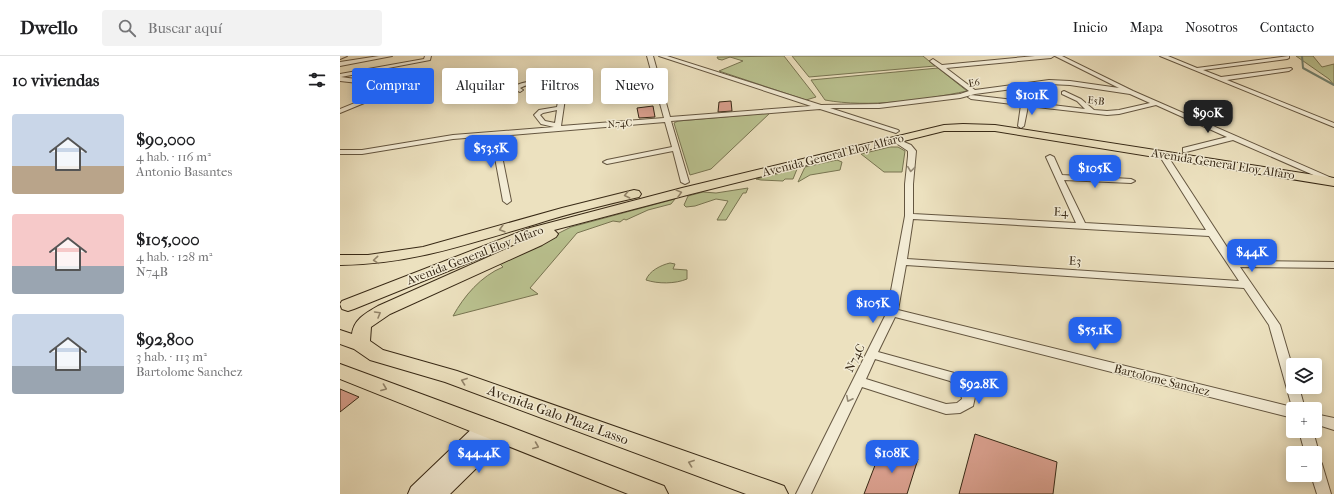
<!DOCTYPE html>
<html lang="es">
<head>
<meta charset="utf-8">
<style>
  body { margin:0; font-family:"IM FELL French Canon",serif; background:#f2f2f2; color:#202124; height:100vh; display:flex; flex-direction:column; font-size:15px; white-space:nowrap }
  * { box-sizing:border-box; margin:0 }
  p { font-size:13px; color:#757577 }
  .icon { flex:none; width:22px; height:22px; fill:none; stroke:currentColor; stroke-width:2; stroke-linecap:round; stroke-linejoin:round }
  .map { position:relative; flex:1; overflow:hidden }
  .panel { display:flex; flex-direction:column; background:#fff; width:340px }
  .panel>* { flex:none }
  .top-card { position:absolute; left:12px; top:12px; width:380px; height:36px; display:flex; gap:8px }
  .controls { position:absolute; left:946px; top:302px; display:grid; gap:8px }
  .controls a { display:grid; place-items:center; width:36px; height:36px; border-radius:4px; background:#fff; box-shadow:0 2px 10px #0003; font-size:20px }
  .price { position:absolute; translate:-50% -34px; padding:0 9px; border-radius:8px; background:#2563eb; color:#fff; font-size:13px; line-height:26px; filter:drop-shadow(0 1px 2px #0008) }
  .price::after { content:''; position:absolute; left:50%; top:24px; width:12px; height:9px; margin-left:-6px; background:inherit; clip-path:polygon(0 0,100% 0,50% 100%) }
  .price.selected { background:#222; color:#fff }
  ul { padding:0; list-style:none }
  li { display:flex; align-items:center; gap:12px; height:100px; padding:0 12px }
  li span { display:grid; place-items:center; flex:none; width:112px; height:80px; border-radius:4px; color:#555 }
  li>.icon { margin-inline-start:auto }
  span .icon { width:48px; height:48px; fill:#fffc; stroke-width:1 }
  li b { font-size:17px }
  h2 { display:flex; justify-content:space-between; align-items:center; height:48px; padding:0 12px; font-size:17px }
  .tag { padding:0 14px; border-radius:4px; background:#fff; box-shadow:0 2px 10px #0003; font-size:14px; line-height:36px }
  .tag.selected { background:#2563eb; color:#fff }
  header { display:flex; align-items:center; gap:24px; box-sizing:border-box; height:56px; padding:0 20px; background:#fff; border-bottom:1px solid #e0e0e0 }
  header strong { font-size:19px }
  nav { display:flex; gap:22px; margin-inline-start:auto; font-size:14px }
  .search { width:280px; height:36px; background:#f2f2f2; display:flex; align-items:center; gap:10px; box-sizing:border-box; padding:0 14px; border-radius:4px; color:#757577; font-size:15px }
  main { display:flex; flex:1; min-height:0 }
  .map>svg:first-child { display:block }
  .green { fill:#bac290; stroke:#787552 }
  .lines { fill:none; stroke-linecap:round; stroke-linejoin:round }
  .stream { stroke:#728271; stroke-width:2 }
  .building { fill:#d89e8c; stroke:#372815 }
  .street-casing { stroke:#645640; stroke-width:2 }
  .secondary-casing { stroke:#372815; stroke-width:2 }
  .primary-casing { stroke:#372815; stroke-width:2 }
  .street { fill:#f3ecd5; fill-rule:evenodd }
  .secondary { fill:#f3ecd5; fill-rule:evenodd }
  .primary { fill:#ece1bf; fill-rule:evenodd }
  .oneway { stroke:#958a75 }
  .oneway2 { stroke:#92846a }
  .labels { text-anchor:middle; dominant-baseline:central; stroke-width:3; stroke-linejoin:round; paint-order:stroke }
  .far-street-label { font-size:10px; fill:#372815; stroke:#f3ecd5 }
  .street-label { font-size:12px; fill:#372815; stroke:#f3ecd5 }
  .near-street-label { font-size:14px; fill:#372815; stroke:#f3ecd5 }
</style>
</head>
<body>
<header>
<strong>Dwello</strong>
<div class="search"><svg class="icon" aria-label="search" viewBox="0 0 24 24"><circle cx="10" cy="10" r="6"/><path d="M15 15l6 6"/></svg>Buscar aquí</div>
<nav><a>Inicio</a><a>Mapa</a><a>Nosotros</a><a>Contacto</a></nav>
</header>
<main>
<section class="panel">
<h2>10 viviendas<svg class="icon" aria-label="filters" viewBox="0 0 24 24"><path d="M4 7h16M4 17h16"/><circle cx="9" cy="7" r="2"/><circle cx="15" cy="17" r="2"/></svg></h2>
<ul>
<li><span style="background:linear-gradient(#c9d6e8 65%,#b9a48a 0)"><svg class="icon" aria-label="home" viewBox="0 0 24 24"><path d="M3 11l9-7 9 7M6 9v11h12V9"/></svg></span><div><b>$90,000</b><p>4 hab. · 116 m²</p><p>Antonio Basantes</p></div></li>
<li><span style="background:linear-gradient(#f6c9c9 65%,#9aa5b1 0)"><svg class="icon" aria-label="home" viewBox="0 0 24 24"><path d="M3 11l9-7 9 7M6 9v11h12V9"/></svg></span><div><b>$105,000</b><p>4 hab. · 128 m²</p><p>N74B</p></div></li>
<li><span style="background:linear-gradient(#c9d6e8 65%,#9aa5b1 0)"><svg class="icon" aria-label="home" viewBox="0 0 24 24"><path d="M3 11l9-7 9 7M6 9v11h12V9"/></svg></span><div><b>$92,800</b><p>3 hab. · 113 m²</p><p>Bartolome Sanchez</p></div></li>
</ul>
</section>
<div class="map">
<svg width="994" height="438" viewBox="0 0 994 438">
  <rect width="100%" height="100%" fill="#ece1bf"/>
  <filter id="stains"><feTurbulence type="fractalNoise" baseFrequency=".005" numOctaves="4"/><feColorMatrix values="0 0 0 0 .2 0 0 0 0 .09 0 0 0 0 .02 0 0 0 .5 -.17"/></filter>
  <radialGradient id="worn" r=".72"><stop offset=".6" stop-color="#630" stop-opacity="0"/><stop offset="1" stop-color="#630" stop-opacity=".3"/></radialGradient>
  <g class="green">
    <path d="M444 0 476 41 466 44 379 15 403 5 390 1 382 4 378 3 377 1Z"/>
    <path d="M452 0H583L595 10 469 21Z"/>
    <path d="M956 0H973L982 11 994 8V29L989 23Z"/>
    <path d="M598 12 627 35C584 44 528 52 485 44L471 24Z"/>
    <path d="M430 57 371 113 350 119 334 67 338 65Z"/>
    <path d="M550 91H558L565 95 562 116H544L521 98Z"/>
    <path d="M497 104 502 106 500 114 470 119 458 126 465 111Z"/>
    <path d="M457 113 453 123H445L443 125 421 124 416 123Z"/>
    <path d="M408 132 406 137H403L386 164H377L388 145 376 143 355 150 346 151 344 149 348 140 363 136 376 137Z"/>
    <path d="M335 143 331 148 308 154 286 164 284 163 280 166 273 165 237 177 190 232 198 238 113 260C124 240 141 220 163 211L160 208 184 197 209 182 231 171Z"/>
    <path d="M330 207 335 208 333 213 347 214V223C335 228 318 228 306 224 309 215 321 209 330 207Z"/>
  </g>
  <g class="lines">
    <path class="stream" d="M962 0 963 12 994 29"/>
  </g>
  <g class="building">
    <path d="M391 45 392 55 378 56 379 46Z"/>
    <path d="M313 50 315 61 299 62 297 52Z"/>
    <path d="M0 333 19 341 0 356Z"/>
    <path d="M635 378 717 406 713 438H619Z"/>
    <path d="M542 391 578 403 567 438H524Z"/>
  </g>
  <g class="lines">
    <g class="street-casing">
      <g id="street">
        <path d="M0 0H7L0 3Z"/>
        <path d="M39 0H52L0 10V6Z"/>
        <path d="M85 0H91L90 4 1 21 60 29 87 18 92 19 0 57V53L54 31 0 25V18L84 3Z"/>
        <path d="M307 0H313L330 61 471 50 319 0H327L481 49 539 48 620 38 629 35 591 6 590 5 593 3 602 9 695 0H714L711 2 606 12 635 34 709 24 730 25 779 32 715 0H722L793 35 994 123V128L893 84 846 96H843V92L887 81 816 49 779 58 767 59 688 50 684 70 681 72 678 70 681 49 631 43 628 41 631 39 682 45 685 44 688 46 745 53 737 45 722 38V36L724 35 741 43 754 54 767 55 779 54 810 47 790 38 730 29 709 28 635 38 620 42 539 52H490L558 74 559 75 556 77 480 53 331 65 349 126 345 128 341 126 333 95 267 108 263 106 267 104 332 91 325 66 158 80 171 145 167 148 163 145 151 80 113 83 22 98H0V94H22L113 79 214 71 201 68 194 59 199 54 217 51 221 30C208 27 192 26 180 32L183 34 180 36 172 32C182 23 216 22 227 29L221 70 324 62ZM217 54 215 67 205 65 200 59 203 57Z"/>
        <path d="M820 0H828L857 12 949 0V2L947 3 863 14 881 21 951 12 952 13 949 15 887 24 994 67V71Z"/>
        <path d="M555 82 571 89 576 95 573 128V158L736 167 706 101 710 99 714 101 722 119 791 123 795 125 791 127 724 124 745 167 866 174 819 99 823 97 827 99 896 205 994 206V212L900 211 940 269 953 313V331H959L965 353H953V362L555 261 538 296 618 318 630 328 632 331 635 341 633 350 620 357 606 358 522 331 471 438H456L547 256 565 160V128L568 100V95L553 85 551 84ZM573 163 869 180 899 225 567 203ZM566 209 904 232 929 269 952 351 558 254ZM535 303 610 325 620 334 622 343 617 347 606 348 526 323Z"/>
        <path d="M975 358 994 362V374L975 368Z"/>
        <path d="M959 375H973L979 397 975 402 980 404 982 408 991 438H977L971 419H975V397H965Z"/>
      </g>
    </g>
    <g class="secondary-casing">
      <path id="secondary" d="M147 363 154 365 156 370 160 368 167 370 169 376 167 382 110 438H68L71 431 140 365Z"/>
    </g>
    <g class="primary-casing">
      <g id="primary">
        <path d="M623 68 655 69 994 122V130L655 75H604L351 138 214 174 218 178 216 181 202 189 50 258 31 271 30 285 43 294 117 315 436 427 444 430 448 438H406L105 326 30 304 14 293 0 288V274L12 278C14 263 26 257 38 250L200 178 14 253 8 255 2 253 0 248 2 245 190 172 342 132 604 69Z"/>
        <path d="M294 134 299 135 301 138 299 141C264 149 230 157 196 168 128 188 72 208 0 209V199H28L83 191 222 152Z"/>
        <path d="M0 308 168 370 324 430 328 438H288L0 323Z"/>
      </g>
    </g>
    <use href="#street" class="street"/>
    <use href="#secondary" class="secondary"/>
    <use href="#primary" class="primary"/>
  </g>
  <defs><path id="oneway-chevron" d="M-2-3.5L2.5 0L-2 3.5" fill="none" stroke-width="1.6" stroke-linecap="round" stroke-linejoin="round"/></defs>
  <g class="oneway">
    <use href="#oneway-chevron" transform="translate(571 113) rotate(97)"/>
    <use href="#oneway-chevron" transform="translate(509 343) rotate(117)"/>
  </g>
  <g class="oneway2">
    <use href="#oneway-chevron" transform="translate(339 137) rotate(-15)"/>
    <use href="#oneway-chevron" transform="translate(287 139) rotate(167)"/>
    <use href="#oneway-chevron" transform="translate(162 173) rotate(164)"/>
    <use href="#oneway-chevron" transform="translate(36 204) rotate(175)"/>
    <use href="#oneway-chevron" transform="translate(38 258) rotate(-30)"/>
    <use href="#oneway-chevron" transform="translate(124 325) rotate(-160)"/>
    <use href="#oneway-chevron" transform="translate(44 332) rotate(21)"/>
    <use href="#oneway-chevron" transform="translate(196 390) rotate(22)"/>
    <use href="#oneway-chevron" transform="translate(351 407) rotate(-160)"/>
  </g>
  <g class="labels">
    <g class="far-street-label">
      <text transform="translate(634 27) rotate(-11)">E6</text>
      <text transform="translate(756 45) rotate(6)">E5B</text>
      <text transform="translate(280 68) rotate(-4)">N74C</text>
    </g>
    <g class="street-label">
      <text transform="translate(493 99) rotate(-14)">Avenida General Eloy Alfaro</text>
      <text transform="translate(883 108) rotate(9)">Avenida General Eloy Alfaro</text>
      <text transform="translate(721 156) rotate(3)">E4</text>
      <text transform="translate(135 199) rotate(-21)">Avenida General Eloy Alfaro</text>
      <text transform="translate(735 205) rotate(4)">E3</text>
      <text transform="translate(515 302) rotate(-64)">N74C</text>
      <text transform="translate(822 324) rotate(14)">Bartolome Sanchez</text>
    </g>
    <g class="near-street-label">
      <text transform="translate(218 359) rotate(20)">Avenida Galo Plaza Lasso</text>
    </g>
  </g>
  <rect width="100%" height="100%" filter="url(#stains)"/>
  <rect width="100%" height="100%" fill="url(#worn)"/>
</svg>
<div class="controls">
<a><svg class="icon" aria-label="layers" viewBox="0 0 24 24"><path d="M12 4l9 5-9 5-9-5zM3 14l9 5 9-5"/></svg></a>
<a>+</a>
<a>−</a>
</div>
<b class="price" style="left:692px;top:60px">$101K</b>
<b class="price selected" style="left:868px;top:78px">$90K</b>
<b class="price" style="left:151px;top:113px">$53.5K</b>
<b class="price" style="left:755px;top:133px">$105K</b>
<b class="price" style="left:912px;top:217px">$44K</b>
<b class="price" style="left:533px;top:268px">$105K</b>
<b class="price" style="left:755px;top:295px">$55.1K</b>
<b class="price" style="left:639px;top:349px">$92.8K</b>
<b class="price" style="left:139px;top:418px">$44.4K</b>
<b class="price" style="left:552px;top:418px">$108K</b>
<div class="top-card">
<a class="tag selected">Comprar</a>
<a class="tag">Alquilar</a>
<a class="tag">Filtros</a>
<a class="tag">Nuevo</a>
</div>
</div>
</main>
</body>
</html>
